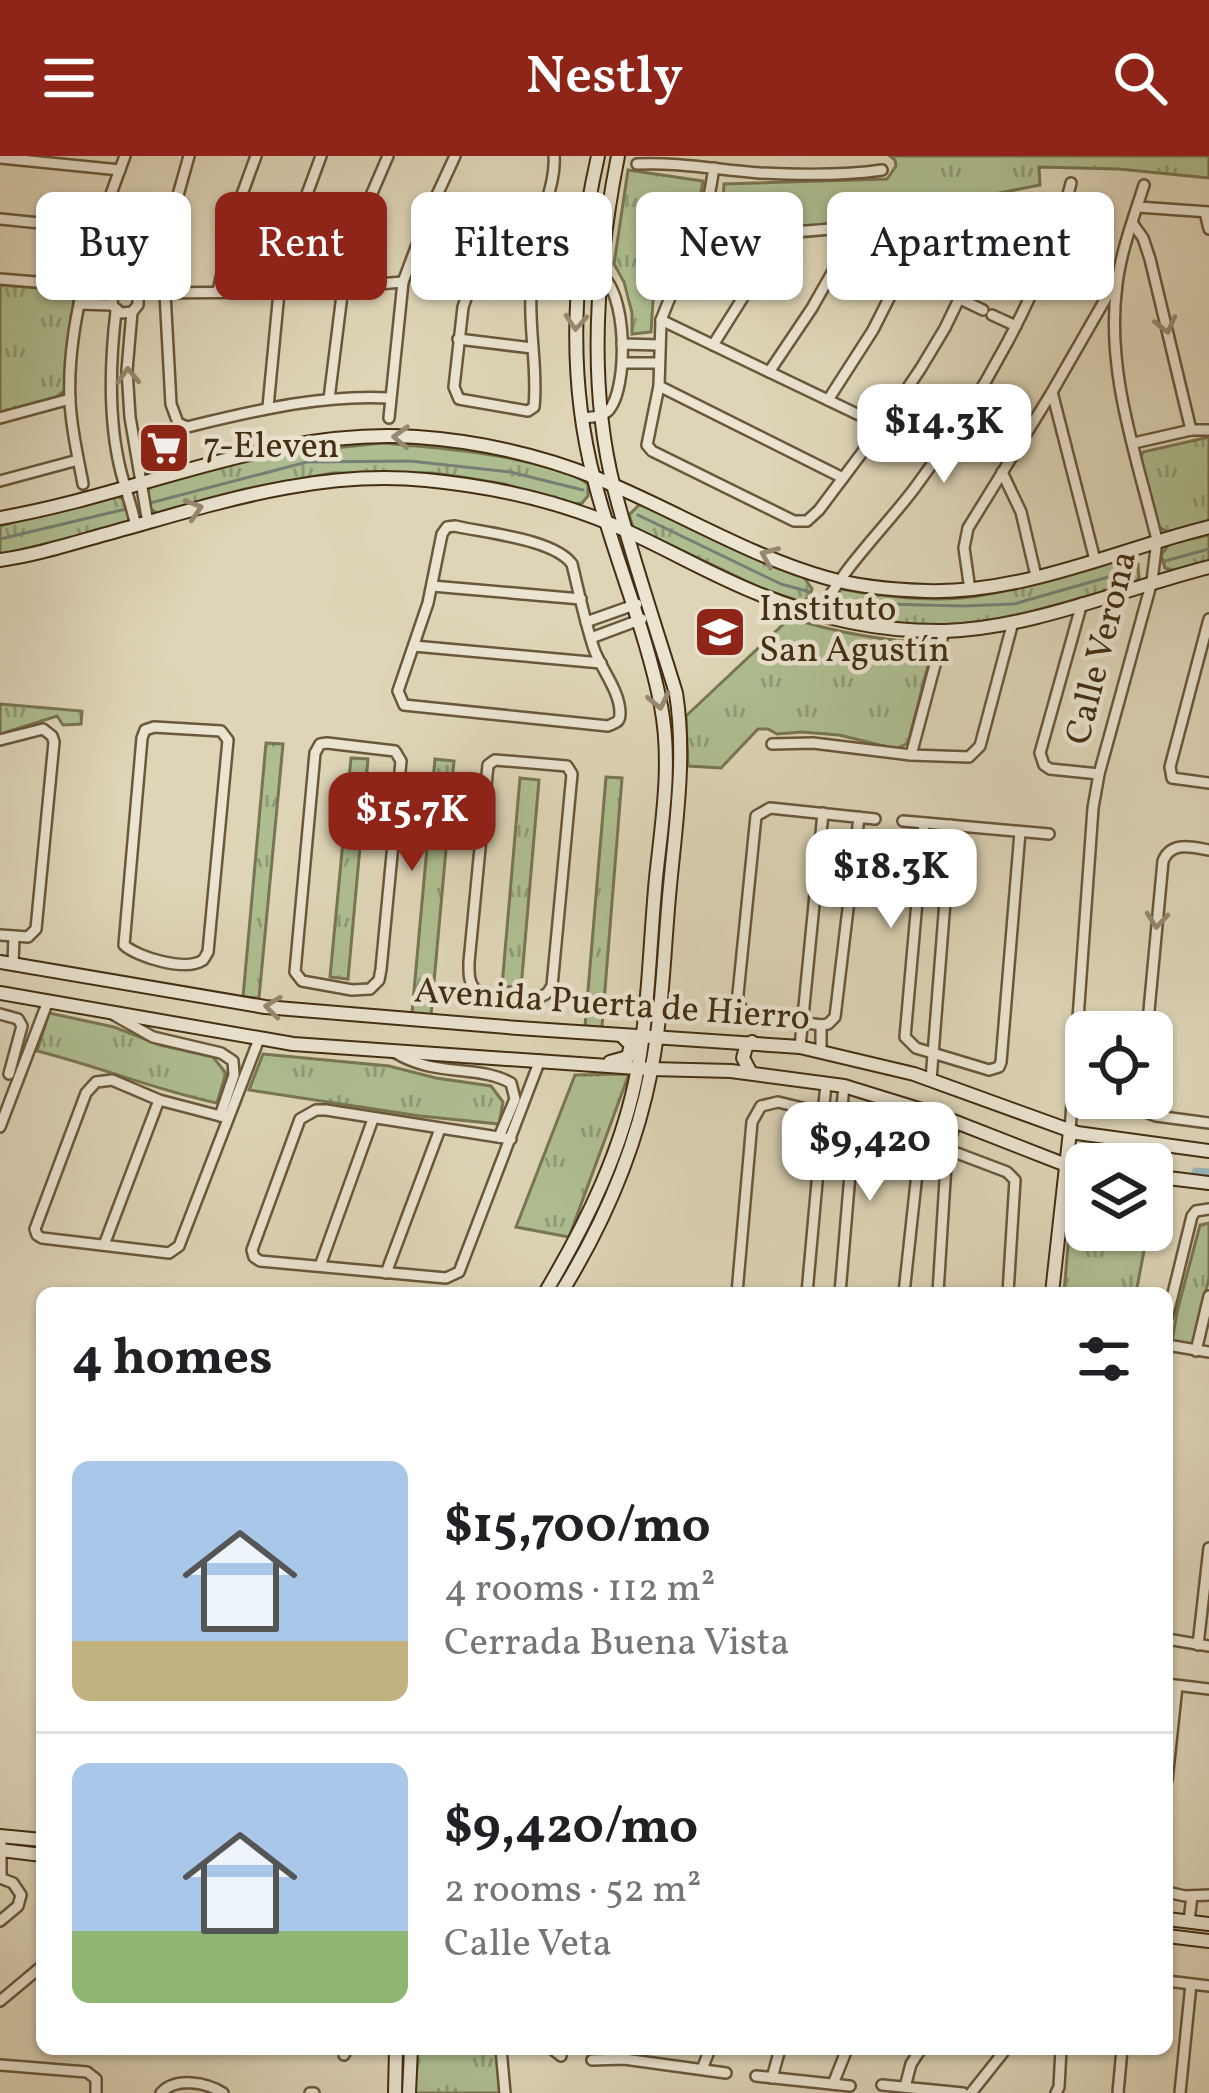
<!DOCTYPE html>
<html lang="en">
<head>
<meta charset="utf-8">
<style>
  body { margin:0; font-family:Vollkorn,serif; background:#f2f2f2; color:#202124; height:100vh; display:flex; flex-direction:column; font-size:45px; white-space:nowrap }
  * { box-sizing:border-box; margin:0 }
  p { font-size:39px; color:#757577 }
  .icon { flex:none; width:66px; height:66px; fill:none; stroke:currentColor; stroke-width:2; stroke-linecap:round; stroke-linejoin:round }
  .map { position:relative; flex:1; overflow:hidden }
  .side { position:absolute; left:36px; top:1131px; width:1137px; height:768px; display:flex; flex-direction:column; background:#fff; border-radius:18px; box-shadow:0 3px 9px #0004 }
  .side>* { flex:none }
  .top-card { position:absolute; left:36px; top:36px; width:1137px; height:108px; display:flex; gap:24px }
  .fabs { position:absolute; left:1065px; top:855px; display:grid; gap:24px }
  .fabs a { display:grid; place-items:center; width:108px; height:108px; border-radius:18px; background:#fff; box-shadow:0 3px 9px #0004; font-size:60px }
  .price { position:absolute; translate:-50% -102px; padding:0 27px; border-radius:24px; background:#fff; color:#222; font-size:39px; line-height:78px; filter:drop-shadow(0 3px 6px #0008) }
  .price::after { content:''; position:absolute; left:50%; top:72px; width:36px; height:27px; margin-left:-18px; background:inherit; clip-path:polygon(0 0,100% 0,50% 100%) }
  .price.on { background:#8f2418; color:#fff }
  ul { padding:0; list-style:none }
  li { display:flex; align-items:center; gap:36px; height:300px; padding:0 36px }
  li+li { border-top:3px solid #e0e0e0 }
  li span { display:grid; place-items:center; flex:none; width:336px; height:240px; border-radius:18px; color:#555 }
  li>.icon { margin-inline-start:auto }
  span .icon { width:144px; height:144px; fill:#fffc; stroke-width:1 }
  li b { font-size:51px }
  h2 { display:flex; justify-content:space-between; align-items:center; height:144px; padding:0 36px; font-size:51px }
  .pill { padding:0 42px; border-radius:18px; background:#fff; box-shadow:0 3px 9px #0004; font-size:42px; line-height:108px }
  .pill.on { background:#8f2418; color:#fff }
  header { display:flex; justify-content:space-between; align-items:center; height:156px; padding:0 36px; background:#8f2418; color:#fff; font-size:54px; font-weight:600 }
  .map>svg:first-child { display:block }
  .grass { fill:url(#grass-tufts); stroke:#787651; stroke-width:3 }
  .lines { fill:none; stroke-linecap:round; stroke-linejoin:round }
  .stream { stroke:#768076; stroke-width:3 }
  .canal { stroke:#98b6ba; stroke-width:9 }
  .street-casing { stroke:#6a583b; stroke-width:14 }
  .secondary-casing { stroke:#432e11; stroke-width:16 }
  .street { stroke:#eae4d1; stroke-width:9 }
  .secondary { stroke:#eae4d1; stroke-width:12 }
  .oneway { stroke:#968971 }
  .labels { text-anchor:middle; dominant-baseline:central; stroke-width:9; stroke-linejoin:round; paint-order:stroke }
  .poi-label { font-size:36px; fill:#432e11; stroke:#eae4d1; text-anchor:start }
  .street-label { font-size:36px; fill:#432e11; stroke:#eae4d1 }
</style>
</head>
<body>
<header><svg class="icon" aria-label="menu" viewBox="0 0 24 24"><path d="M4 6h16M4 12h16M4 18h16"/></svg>Nestly<svg class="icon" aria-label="search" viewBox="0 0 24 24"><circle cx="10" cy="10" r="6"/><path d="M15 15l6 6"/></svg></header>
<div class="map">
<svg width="1209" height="1937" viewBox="0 0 1209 1937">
  <defs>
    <pattern id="grass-tufts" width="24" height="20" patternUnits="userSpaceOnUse" patternTransform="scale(3)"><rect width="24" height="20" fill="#aebe91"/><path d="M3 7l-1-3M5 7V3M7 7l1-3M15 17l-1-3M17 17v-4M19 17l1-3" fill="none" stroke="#8f9b75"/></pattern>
  </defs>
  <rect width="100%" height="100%" fill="#ded5b8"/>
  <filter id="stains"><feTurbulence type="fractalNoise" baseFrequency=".00167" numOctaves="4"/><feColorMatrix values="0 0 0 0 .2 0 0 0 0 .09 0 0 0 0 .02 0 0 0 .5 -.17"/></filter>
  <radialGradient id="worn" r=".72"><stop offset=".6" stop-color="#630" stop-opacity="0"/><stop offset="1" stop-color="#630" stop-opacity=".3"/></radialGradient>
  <g class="grass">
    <path d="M890 0H1209V22L1119 13 1039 11 1040 29 855 66 816 71 721 74 724 28 887 23 896 10 895 4Z"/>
    <path d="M628 14 703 25 694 79 660 113 654 130 651 176 632 178V157L624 126 614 108Z"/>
    <path d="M0 129 66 134 73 142 74 149 66 234 56 241 0 256Z"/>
    <path d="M1209 281V366L1167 376 1158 370 1140 302 1143 296Z"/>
    <path d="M383 287C441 292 497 296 553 313 566 317 577 319 588 328V340L582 347 576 348 504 328 462 321 432 317H333L245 333 157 357 149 352 145 342 150 331 266 299Z"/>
    <path d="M115 340 127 344 130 356 128 365 120 369 0 399V370Z"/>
    <path d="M640 348 803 420 812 433 809 441 802 446 763 433 633 371 629 359Z"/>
    <path d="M1209 379V406L1176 415 1165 412 1161 399 1169 388Z"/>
    <path d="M1124 401 1138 408 1139 422 1135 427C1072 444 1009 466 942 469 908 471 874 464 839 459 828 451 829 442 840 433 887 441 941 448 989 438 1034 429 1079 413 1124 401Z"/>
    <path d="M790 462C835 476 879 484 926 487L930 502 908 587 896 593 839 579 802 576 777 578 768 573H758L721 612 688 610 686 560Z"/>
    <path d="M0 548 82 555 81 568 63 569 57 560 0 578Z"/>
    <path d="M266 587 283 588 259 842 243 841Z"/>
    <path d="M351 602 368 603 348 823 330 821Z"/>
    <path d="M435 603 454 605 431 859 412 857Z"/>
    <path d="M606 621 622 622 602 871 585 870Z"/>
    <path d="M520 622 539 624 521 832 502 830Z"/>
    <path d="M49 857 114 871 160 889 213 901 226 917 217 947C155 934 98 910 37 895Z"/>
    <path d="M263 898 389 910 436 922 491 930 503 946 499 968 420 960 249 934Z"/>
    <path d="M629 918 569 1081 516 1071 575 919Z"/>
    <path d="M1086 1021V1074H1148L1136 1137H1064L1073 1030Z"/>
    <path d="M1209 1067V1122L1193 1188 1189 1193 1172 1186 1177 1156 1200 1069Z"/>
    <path d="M416 1893H495L501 1912 499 1937H415Z"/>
  </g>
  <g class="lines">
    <g class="stream">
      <path d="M150 347 307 306 410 305 510 316 583 334"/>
      <path d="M638 359 781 428 810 436"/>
      <path d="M0 383 126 353"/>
      <path d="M1165 405 1209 393"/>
      <path d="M846 447 963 450 1014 448 1133 414"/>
    </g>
    <path class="canal" d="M1196 1016 1209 1017"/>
    <g class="street-casing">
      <g id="street">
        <path d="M189 0 173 57 165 137 171 248 178 267 187 271C254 255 321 238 390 242"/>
        <path d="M554 0C556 23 544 50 539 73 534 94 533 117 531 138 529 176 538 214 534 251L528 255 459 243 454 231 463 151 491 72C493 70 495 67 498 65 509 60 569 69 585 70"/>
        <path d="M0 2 120 14"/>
        <path d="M637 8C678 6 719 14 760 17 800 19 842 20 882 14"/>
        <path d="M1138 51 1209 56"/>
        <path d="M544 52 587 55"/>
        <path d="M1205 56 1209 73"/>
        <path d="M0 63 99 73"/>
        <path d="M1133 68 1143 82 1150 103 1191 274"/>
        <path d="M703 75C800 83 891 67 985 45L992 46 1000 52V58L945 172 921 212 882 270 819 354 807 365H794L652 295 647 289 659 230 661 164 679 119 703 75 714 12"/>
        <path d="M579 115C585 116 592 115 598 117 628 131 629 234 608 255 600 262 591 261 581 262"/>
        <path d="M0 123 85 130 113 136"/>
        <path d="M218 135 237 52 256 0"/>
        <path d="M138 137V149L132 156 121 157 112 149 113 136 126 129 138 137 279 136 403 126"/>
        <path d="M960 143 983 154"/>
        <path d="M80 148 112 149"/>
        <path d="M116 155C110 206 108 265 121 316 126 334 132 352 136 370"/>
        <path d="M132 156 127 214 130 261 148 367"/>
        <path d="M992 159 1016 170"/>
        <path d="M661 164 882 270"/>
        <path d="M458 183 532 192"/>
        <path d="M622 188 660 189"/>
        <path d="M713 189 783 78"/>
        <path d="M623 207H659"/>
        <path d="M769 216 812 152 858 71"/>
        <path d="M659 230 843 322"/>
        <path d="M1052 236 1095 404"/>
        <path d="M329 243 343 131 360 65 388 0"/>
        <path d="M828 244 873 174 932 57"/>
        <path d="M268 251 279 136 300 57 321 0"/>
        <path d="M0 262 70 243"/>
        <path d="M389 262 403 126 430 54 455 0"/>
        <path d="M1134 287 1191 274H1209"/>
        <path d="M1002 316 1021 356 1036 420"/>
        <path d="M0 325 78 304"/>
        <path d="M83 328C78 301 71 272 70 245 66 165 97 74 125 0"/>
        <path d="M455 370C485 377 554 383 572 408 579 437 585 466 594 493 601 513 620 535 620 557 620 567 616 566 608 570L404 549 398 535 428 447 442 378 447 371Z"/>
        <path d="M432 430 581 443"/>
        <path d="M970 434 964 392 968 372 1052 236 1114 128"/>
        <path d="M1082 447 1040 597 1044 609 1050 613 1099 618"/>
        <path d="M819 459C843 411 882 375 914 333 977 250 1047 128 1071 27"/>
        <path d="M1209 463 1170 611 1172 622 1209 627"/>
        <path d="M586 466 637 448"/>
        <path d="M591 482 642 463"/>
        <path d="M414 490 601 507"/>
        <path d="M154 571 221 575 228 584 208 796C206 799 205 802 203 804 186 816 137 801 124 789L142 582 145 574Z"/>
        <path d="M0 584 43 573 52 580 54 586 36 773 28 781 0 779"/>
        <path d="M327 587 395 595 401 605 381 813 379 824 370 833 352 834 302 825 295 816 315 597 320 588Z"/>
        <path d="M772 588 813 587 911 599 969 601 980 590 1013 466"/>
        <path d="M911 599 944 475"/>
        <path d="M495 604 567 610 572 618 552 830C550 832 549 836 546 838 535 846 487 843 476 834 468 827 469 815 469 806L488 609Z"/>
        <path d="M859 661 835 861 828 868 821 869 746 858 738 847V838L756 660 770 652 875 663"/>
        <path d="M903 665 1049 678"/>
        <path d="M924 667 905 881 916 892 989 914 999 911 1001 906 1020 676"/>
        <path d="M13 808 14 780"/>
        <path d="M0 858 18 863 22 870 9 918"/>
        <path d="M114 859 153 881 221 897 233 905 234 919 220 960"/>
        <path d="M1147 876 1163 705C1171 685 1191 691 1209 694"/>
        <path d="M800 891 823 657"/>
        <path d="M821 895V869"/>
        <path d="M394 896C436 922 477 908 511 927L515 943 499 981"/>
        <path d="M931 924 951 669"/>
        <path d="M1141 942 1148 957 1156 960 1209 967"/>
        <path d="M841 961 844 930"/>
        <path d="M228 962 159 944 112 924 96 926 86 937 35 1073 37 1079 42 1082 169 1097 179 1090 259 883"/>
        <path d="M0 971 48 845"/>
        <path d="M1070 975 1093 652 1099 618 1152 425 1157 384C1137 301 1105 215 1117 128 1121 95 1134 61 1144 29"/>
        <path d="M511 983 326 954H316L300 963 252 1094 254 1101 260 1105 446 1122 459 1116 540 904"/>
        <path d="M104 1089 159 944"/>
        <path d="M320 1110 373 963"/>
        <path d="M386 1117 440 973"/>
        <path d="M737 1137 752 966 761 950 778 946 848 963 854 971 840 1137"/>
        <path d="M807 1137 826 927"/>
        <path d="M904 1137 919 999 922 993 933 988 1007 1016 1015 1024 1008 1137"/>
        <path d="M938 1137 947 992 956 966"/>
        <path d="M1167 1162 1192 1060 1196 1055 1209 1053"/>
        <path d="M1167 1189 1209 1196"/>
        <path d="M1196 1195 1209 1140"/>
        <path d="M1167 1483 1209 1490"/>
        <path d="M1198 1489 1209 1392"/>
        <path d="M1167 1528 1209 1533"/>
        <path d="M1167 1624 1177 1530"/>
        <path d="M0 1722 13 1727 21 1739 18 1750 0 1765"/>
        <path d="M1 1722V1680"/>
        <path d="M1167 1736 1185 1740 1209 1739"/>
        <path d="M1189 1765 1192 1740"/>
        <path d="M1167 1825 1209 1830"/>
        <path d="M0 1845 42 1810"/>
        <path d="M501 1893 505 1937"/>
        <path d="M552 1893 561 1900"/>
        <path d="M344 1899 347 1893"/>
        <path d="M592 1904 624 1903 726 1917"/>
        <path d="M0 1909 87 1916 96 1923V1937"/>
        <path d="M702 1913 710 1893"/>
        <path d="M756 1920 850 1930"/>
        <path d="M772 1922 780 1893"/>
        <path d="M833 1928 847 1893"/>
        <path d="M882 1929 963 1937"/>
        <path d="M905 1931 911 1908 921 1893"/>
        <path d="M161 1937C175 1921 206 1926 223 1937"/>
        <path d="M310 1937H314"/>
        <path d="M971 1937 1006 1893"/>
        <path d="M1056 1937 1059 1931 1061 1893"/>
        <path d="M1118 1937 1122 1893"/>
        <path d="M1180 1937 1191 1828"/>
      </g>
    </g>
    <g class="secondary-casing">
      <g id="secondary">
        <path d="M0 362C140 338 272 271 417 281 476 285 540 299 594 321 671 352 748 400 827 422 859 431 894 434 926 435 1023 438 1117 394 1209 371"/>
        <path d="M0 404C36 399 70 388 106 378 212 349 314 313 426 324 488 330 554 344 611 368 661 389 708 418 759 438 817 462 881 476 945 475 1029 473 1126 432 1209 411"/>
        <path d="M0 806 265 851 518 872 800 891 914 918 1077 977 1209 995"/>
        <path d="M0 837 293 888 651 913 731 915 844 930 938 959 1066 1009 1086 1012"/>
        <path d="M610 906 628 901 631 889 622 880"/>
        <path d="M751 917 743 902 746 891 752 886"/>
        <path d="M1152 1020 1209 1027"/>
        <path d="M545 1137C586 1068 624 991 638 911 649 849 650 784 656 722 662 665 672 607 661 550 646 473 613 399 594 323 566 216 574 107 598 0"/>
        <path d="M561 1137C603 1069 636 993 651 915 663 855 664 791 670 730 676 666 686 601 676 537 655 469 632 401 614 332 587 226 597 106 618 0"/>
        <path d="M1052 1137 1070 975"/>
        <path d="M0 1680 42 1684"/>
        <path d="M0 1694 42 1699"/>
        <path d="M1167 1763 1209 1768"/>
        <path d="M1167 1780 1209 1785"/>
        <path d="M395 1937 396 1893"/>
        <path d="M409 1937 411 1893"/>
      </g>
    </g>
    <use href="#street" class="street"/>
    <use href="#secondary" class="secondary"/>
  </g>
  <defs><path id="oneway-chevron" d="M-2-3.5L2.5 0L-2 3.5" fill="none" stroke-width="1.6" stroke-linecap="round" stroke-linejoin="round" transform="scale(3)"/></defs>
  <g class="oneway">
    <use href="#oneway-chevron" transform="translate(576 166) rotate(94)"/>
    <use href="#oneway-chevron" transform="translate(1166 169) rotate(76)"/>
    <use href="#oneway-chevron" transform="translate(128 220) rotate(-92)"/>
    <use href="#oneway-chevron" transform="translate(401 281) rotate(-178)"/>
    <use href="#oneway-chevron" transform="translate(194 353) rotate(-17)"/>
    <use href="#oneway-chevron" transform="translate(769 400) rotate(-157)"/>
    <use href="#oneway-chevron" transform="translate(659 545) rotate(78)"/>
    <use href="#oneway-chevron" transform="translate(1157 764) rotate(95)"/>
    <use href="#oneway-chevron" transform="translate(273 851) rotate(-173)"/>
  </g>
  <defs>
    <g id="supermarket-square" transform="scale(2.7)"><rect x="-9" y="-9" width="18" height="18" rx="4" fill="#8f2418" stroke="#eae4d1"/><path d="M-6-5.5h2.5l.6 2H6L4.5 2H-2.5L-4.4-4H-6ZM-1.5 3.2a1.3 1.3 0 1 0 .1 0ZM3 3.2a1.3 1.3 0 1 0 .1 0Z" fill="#fff"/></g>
    <g id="school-square" transform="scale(2.7)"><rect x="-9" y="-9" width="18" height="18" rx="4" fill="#8f2418" stroke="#eae4d1"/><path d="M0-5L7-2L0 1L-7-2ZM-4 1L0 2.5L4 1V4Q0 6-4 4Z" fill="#fff"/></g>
  </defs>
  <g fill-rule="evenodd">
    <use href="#supermarket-square" x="164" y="292"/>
    <use href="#school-square" x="720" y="476"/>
  </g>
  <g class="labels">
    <g class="poi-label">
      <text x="203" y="292">7-Eleven</text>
      <text x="759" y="455">Instituto<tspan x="759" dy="41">San Agustín</tspan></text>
    </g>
    <g class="street-label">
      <text transform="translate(1103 492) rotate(-76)">Calle Verona</text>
      <text transform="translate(612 850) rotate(4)">Avenida Puerta de Hierro</text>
    </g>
  </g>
  <rect width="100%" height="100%" filter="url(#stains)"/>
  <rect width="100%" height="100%" fill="url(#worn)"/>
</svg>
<div class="fabs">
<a><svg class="icon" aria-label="locate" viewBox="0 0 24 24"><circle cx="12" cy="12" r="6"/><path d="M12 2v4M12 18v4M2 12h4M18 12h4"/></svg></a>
<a><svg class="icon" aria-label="layers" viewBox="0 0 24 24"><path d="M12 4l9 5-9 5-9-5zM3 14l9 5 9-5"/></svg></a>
</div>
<b class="price" style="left:944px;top:330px">$14.3K</b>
<b class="price on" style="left:412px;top:718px">$15.7K</b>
<b class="price" style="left:891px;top:775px">$18.3K</b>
<b class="price" style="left:870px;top:1048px">$9,420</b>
<div class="top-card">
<a class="pill">Buy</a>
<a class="pill on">Rent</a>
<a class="pill">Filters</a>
<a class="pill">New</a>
<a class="pill">Apartment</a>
</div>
<section class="side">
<h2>4 homes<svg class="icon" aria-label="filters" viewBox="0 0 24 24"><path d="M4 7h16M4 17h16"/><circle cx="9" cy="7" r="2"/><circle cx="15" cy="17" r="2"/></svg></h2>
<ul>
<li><span style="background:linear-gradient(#a9c7e8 75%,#c2b280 0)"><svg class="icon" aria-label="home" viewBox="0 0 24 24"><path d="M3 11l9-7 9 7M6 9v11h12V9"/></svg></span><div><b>$15,700/mo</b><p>4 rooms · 112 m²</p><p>Cerrada Buena Vista</p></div></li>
<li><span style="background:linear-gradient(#a9c7e8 70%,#8fb573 0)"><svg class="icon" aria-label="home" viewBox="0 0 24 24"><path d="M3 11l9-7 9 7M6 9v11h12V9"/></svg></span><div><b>$9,420/mo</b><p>2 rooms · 52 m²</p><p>Calle Veta</p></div></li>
</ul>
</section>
</div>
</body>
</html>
